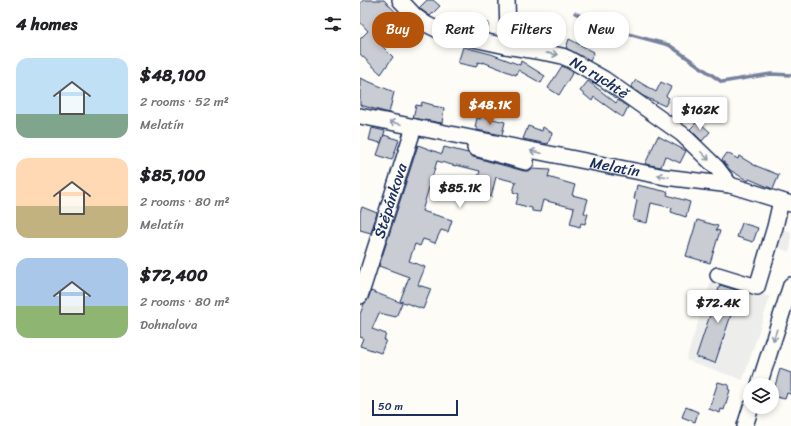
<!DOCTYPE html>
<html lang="en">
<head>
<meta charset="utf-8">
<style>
  body { margin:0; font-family:Sriracha,sans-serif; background:#f2f2f2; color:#202124; height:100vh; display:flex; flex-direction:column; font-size:15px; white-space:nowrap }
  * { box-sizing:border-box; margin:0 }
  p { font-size:13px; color:#757577 }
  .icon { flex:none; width:22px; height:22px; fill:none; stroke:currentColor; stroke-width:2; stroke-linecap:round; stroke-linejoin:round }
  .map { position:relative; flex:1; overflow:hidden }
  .side { display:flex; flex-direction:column; background:#fff; width:360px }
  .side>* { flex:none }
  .hud { position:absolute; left:12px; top:12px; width:359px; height:36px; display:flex; gap:8px }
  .controls { position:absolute; left:383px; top:378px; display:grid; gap:8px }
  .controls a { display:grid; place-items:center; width:36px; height:36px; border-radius:50%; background:#fff; box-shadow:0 2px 6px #0003; font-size:20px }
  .scale { position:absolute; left:12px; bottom:10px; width:86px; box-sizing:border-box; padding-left:4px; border:2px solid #1b2f5e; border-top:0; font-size:11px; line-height:14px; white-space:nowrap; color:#1b2f5e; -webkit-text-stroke:3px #fdfcf7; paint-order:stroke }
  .price { position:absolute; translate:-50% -34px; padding:0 9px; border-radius:4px; background:#fff; color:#222; font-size:13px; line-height:26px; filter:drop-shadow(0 1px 2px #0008) }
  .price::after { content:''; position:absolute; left:50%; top:24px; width:12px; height:9px; margin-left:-6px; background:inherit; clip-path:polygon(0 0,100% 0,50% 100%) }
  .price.selected { background:#b45309; color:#fff }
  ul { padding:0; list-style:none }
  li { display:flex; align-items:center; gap:12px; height:100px; padding:0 16px }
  li span { display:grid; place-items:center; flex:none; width:112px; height:80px; border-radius:12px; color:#555 }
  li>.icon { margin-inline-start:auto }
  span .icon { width:48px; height:48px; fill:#fffc; stroke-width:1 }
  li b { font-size:17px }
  h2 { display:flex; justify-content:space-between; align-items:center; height:48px; padding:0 16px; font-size:17px }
  .pill { padding:0 14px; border-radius:16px; background:#fff; box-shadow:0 2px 6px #0003; font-size:14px; line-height:36px }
  .pill.selected { background:#b45309; color:#fff }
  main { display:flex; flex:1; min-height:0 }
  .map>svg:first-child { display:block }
  .built { fill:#edeeec }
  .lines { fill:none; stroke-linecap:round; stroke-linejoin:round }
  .stream { stroke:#76819c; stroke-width:3.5 }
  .building { fill:#c9ccd3; stroke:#1b2f5e }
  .minor-casing { stroke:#1b2f5e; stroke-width:18 }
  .minor { stroke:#fdfcf7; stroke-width:15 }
  .oneway { stroke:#8c96aa }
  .labels { text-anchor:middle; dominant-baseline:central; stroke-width:3; stroke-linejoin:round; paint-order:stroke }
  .street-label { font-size:15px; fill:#1b2f5e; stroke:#fdfcf7 }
</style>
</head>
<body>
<main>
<section class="side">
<h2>4 homes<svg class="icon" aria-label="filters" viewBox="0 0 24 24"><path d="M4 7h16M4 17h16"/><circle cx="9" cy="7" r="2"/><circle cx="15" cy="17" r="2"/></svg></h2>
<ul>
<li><span style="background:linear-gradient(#bfe0f5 70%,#7fa58c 0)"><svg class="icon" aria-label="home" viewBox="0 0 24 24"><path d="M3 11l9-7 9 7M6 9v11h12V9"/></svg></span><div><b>$48,100</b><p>2 rooms · 52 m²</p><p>Melatín</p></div></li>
<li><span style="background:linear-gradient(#ffd9b3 60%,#c2b280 0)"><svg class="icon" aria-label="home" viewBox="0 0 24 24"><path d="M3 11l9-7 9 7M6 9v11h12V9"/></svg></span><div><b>$85,100</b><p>2 rooms · 80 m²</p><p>Melatín</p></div></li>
<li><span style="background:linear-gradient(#a9c7e8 60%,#8fb573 0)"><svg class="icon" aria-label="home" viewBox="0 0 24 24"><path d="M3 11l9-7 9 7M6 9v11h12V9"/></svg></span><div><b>$72,400</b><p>2 rooms · 80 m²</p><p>Dohnalova</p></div></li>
</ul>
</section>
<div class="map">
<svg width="431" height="426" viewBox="0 0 431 426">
  <rect width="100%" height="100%" fill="#fdfcf7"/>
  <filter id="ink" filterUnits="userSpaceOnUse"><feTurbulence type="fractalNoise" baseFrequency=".025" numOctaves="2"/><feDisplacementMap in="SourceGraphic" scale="8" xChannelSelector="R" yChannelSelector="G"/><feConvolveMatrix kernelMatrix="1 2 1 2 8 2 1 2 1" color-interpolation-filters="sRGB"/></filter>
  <g filter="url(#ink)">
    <g class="built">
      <path d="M420 228 431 232V245L429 252 414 246Z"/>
      <path d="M355 268 387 279 384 288 410 297 383 380 326 360Z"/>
    </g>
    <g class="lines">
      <path class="stream" d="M215 13 242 27 309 45 362 82 411 74 431 75"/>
    </g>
    <g class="building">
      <path d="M4 0H24L52 29 46 38 38 30 22 46 33 57 21 74 0 54V39L8 31 0 22V3Z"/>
      <path d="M67 0H73L80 6 70 16 59 8Z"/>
      <path d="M115 21 129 23 127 33 114 30Z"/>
      <path d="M209 39 234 52 230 61 206 48Z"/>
      <path d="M103 47 131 54 160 65 161 61 185 76 181 83 158 70 156 75 123 62V63L118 62 116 67 98 63Z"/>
      <path d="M202 66 213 72 199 95 188 88Z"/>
      <path d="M0 78 34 92 29 113 0 105Z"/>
      <path d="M276 80 296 92 301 82 311 87 306 96 309 98 305 106 283 96 271 87Z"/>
      <path d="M228 81 256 103 258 100 268 107 263 117H262L234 97 232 101 220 91Z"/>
      <path d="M62 102 73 105V106L84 108 82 123 53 118 56 105 61 106Z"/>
      <path d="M121 116 145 122 142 135 117 130V128L115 127 117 118 120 119Z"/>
      <path d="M338 121 350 132 342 141 330 129Z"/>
      <path d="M168 126 182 131 183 127 192 133 188 144 163 139Z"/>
      <path d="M12 128 25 131 21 143 9 140Z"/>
      <path d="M24 135 39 140 32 160 17 155Z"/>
      <path d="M298 136 326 151 320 163 305 156 301 167 285 164Z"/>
      <path d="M58 145 82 154 84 147 108 153 113 157 164 171H168L172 169 190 170 188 177 215 185 212 195 228 199 224 213 228 214 225 224 221 223 220 227 210 224 214 208 183 200 180 212 172 211V208L156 204 159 194 153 192 156 182 136 177 131 197 113 192 120 171 96 165V166L77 161 62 211 92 220 88 232 81 230 75 243 63 239 60 246 55 244 49 261 65 267 58 285 71 289 63 309 40 301 49 277 19 266Z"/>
      <path d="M367 153 378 159 379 156 394 165 419 175 413 189 389 179 388 181 370 170 362 160Z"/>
      <path d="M277 185 308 192 307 195 330 202 326 217 311 212 312 208 291 203 287 223 273 220 277 200 274 199Z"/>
      <path d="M2 207 17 213 11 233 0 230V212Z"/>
      <path d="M337 220 358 226 356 230 360 231 350 263 326 256Z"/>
      <path d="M382 223 398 228 393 242 377 237Z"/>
      <path d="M360 285 379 291 355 363 336 357Z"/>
      <path d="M11 291 42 303 36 317 19 313 12 329 26 334 24 340H26L21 353 0 346 3 338 0 337V314L4 304 6 302 8 299Z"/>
      <path d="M420 369 431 373V394L427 393 425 399 412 396Z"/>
      <path d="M358 382 369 385 368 389 370 390 364 410 361 409 360 413 349 409Z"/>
      <path d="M326 407 338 412 335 422 322 417Z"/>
    </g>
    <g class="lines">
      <g class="minor-casing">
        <g id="minor">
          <path id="s1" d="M40 0 55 16 66 24 78 30 90 34 146 46 188 53 202 56 209 59 244 79 322 134 357 168 370 185"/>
          <path d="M146 46 148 32 147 0"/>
          <path id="s2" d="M0 116 305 177 370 185 431 204"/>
          <path d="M115 148 166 162"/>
          <path d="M358 275 397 287 415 227 421 201"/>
          <path id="s3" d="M0 296 54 127"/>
          <path d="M399 385 431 285"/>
          <path d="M385 426 391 407"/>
        </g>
      </g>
      <use href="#minor" class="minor"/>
    </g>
    <defs><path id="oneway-shaft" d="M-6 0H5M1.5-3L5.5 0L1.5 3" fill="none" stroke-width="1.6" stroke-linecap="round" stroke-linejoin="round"/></defs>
    <g class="oneway">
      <use href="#oneway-shaft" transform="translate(192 54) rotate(11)"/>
      <use href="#oneway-shaft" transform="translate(35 123) rotate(-168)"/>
      <use href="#oneway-shaft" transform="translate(176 152) rotate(-168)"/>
      <use href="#oneway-shaft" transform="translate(345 156) rotate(45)"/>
      <use href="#oneway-shaft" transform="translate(303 176) rotate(-171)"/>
      <use href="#oneway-shaft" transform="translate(415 335) rotate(108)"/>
    </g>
  </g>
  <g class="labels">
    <g class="street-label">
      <text stroke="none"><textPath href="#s1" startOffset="219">Na rychtě</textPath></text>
      <text stroke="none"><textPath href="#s2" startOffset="260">Melatín</textPath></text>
      <text stroke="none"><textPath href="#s3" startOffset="100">Štěpánkova</textPath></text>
    </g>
  </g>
</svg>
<div class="controls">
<a><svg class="icon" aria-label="layers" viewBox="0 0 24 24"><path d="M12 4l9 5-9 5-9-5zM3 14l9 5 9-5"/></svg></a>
</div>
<div class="scale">50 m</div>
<b class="price selected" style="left:130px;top:126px">$48.1K</b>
<b class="price" style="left:340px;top:131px">$162K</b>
<b class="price" style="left:100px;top:209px">$85.1K</b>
<b class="price" style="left:358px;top:324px">$72.4K</b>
<div class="hud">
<a class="pill selected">Buy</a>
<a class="pill">Rent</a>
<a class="pill">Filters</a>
<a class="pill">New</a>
</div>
</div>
</main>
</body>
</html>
